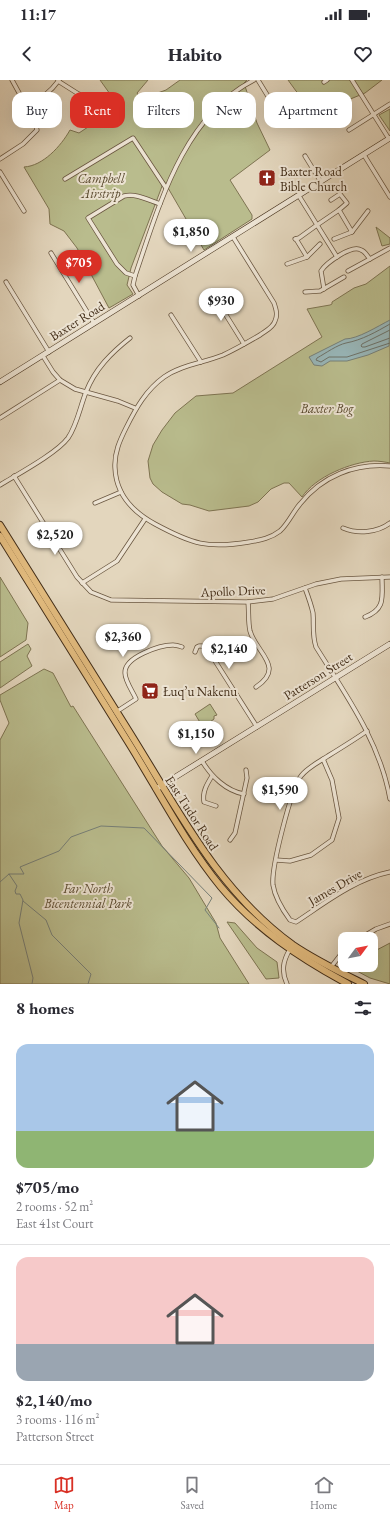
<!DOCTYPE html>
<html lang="en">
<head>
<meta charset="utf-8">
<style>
  body { margin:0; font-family:"EB Garamond",serif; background:#f2f2f3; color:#2b2b33; height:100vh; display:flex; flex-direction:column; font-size:15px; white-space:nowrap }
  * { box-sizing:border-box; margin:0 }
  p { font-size:13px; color:#7c7c81 }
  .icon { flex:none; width:22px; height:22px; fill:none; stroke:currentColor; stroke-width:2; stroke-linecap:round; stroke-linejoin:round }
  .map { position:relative; height:904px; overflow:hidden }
  .panel { display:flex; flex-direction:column; background:#fff; flex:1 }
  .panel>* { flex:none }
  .top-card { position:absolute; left:12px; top:12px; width:366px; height:36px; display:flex; gap:8px }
  .needle { width:26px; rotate:58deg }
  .tools { position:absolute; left:338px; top:852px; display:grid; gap:8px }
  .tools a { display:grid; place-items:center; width:40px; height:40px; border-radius:8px; background:#fff; box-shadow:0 4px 16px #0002; font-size:20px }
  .price { position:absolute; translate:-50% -34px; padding:0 9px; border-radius:14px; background:#fff; color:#222; font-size:13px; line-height:26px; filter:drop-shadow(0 1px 2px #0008) }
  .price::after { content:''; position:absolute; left:50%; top:24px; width:12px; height:9px; margin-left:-6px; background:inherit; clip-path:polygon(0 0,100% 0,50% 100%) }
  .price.selected { background:#d93025; color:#fff }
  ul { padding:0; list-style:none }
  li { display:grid; align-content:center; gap:8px; height:212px; padding:0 16px }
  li+li { border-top:1px solid #e1e1e2 }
  li span { display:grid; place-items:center; height:124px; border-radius:12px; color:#555 }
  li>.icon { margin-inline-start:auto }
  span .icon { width:72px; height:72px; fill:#fffc; stroke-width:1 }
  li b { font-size:17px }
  h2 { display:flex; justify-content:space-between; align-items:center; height:48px; padding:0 16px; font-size:17px }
  .chip { padding:0 14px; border-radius:12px; background:#fff; box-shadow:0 4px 16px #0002; font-size:14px; line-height:36px }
  .chip.selected { background:#d93025; color:#fff }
  .status { display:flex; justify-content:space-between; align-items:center; height:28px; padding:0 20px; background:#fff; direction:ltr }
  .status svg { height:11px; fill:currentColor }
  header { display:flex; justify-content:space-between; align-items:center; height:52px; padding:0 16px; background:#fff; font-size:18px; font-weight:800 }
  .menu { display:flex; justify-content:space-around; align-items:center; height:56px; border-top:1px solid #e1e1e2; background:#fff; font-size:11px; color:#7c7c81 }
  .menu a { display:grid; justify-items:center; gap:2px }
  .menu .selected { color:#d93025 }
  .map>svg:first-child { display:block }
  .green { fill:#b9bc8d; stroke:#7e7452 }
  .water { fill:#98b7ba; stroke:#768079 }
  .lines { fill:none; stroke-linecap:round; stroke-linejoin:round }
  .shore { stroke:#6d7269; stroke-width:1 }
  .stream { stroke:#768079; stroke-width:1 }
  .street-casing { stroke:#6a5741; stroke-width:5 }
  .secondary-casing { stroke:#422d18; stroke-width:6 }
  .primary-casing { stroke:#422d18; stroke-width:8 }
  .street { stroke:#ede4d4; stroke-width:3.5 }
  .secondary { stroke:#ede4d4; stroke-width:5 }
  .primary { stroke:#e2bb7e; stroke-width:6 }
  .labels { text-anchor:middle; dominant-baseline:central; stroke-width:4; stroke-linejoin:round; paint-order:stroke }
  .poi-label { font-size:13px; fill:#422d18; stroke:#ede4d4; text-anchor:start }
  .park-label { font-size:13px; font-style:italic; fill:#5a4a2f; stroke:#ede4d4 }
  .street-label { font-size:13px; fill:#422d18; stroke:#ede4d4 }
</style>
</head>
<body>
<div class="status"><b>11:17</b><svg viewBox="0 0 49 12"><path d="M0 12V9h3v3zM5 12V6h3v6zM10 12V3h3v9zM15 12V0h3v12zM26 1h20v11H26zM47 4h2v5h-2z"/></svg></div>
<header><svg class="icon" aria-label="back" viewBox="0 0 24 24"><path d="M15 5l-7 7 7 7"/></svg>Habito<svg class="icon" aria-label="heart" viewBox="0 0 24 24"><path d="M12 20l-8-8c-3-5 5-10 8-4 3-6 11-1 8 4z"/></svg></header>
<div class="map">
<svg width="390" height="904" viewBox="0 0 390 904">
  <rect width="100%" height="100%" fill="#e3d6bd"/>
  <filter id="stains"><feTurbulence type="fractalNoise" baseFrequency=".005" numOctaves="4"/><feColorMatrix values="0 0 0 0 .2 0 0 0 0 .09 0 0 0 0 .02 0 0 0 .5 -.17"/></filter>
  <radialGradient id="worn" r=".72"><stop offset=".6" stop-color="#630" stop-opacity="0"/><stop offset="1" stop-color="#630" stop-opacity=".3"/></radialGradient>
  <g class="green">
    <path d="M100 0H148L137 13 141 19 166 10 180 0H247L244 3 257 43 270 70 230 100 252 135V139L204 170 164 101 131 188 127 205 133 214 109 228 77 168 64 151 50 144 49 129 24 87C43 86 61 66 70 50L79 53 112 31 115 21Z"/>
    <path d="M288 0H382L365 13 348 20 317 39 304 19 296 11Z"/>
    <path d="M390 29V51L379 35Z"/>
    <path d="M376 147 390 158V164L382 166Z"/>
    <path d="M390 186V383C385 382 379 381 374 381 351 382 315 397 302 417L289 403H284L271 409 258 422 249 426 209 431 190 425 182 424 162 412 153 404 150 398 148 381 153 365 162 350 175 333 191 320 196 316 233 313 322 257 307 229 330 225 332 224V222L354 208 366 204Z"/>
    <path d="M0 497 28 543 26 560 0 577Z"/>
    <path d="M28 564 31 569 27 576 32 586 0 608V582Z"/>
    <path d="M44 589 53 593 71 627 73 626 162 766 189 798 216 843 220 858 249 904H0V660L9 643 0 620V615Z"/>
    <path d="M210 624 217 635 214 636V639L206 645 201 644 195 634Z"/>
    <path d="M227 842 235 843 257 868 277 882 279 898 266 899Z"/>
    <path d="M390 863V904L370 898 355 890 357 885H371V873Z"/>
  </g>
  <path class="water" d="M390 240 389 266 368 275 347 281H330L322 286 314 285 309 277 345 259C358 259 378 246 390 240Z"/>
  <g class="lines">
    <g class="shore">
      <path d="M390 244C376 252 362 260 346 263 337 265 326 273 317 278L316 280 321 282 329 277H347L390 263"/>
      <path d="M390 250 362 264 361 266 362 267H365L390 258"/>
    </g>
    <g class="stream">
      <path d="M9 794H24L20 787 59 771 71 757 101 746 144 748 212 818 205 830 219 848"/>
      <path d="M0 802 9 794 17 806 15 811 16 814H20L23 820 19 843 33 898 32 904"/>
      <path d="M23 821 46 840 52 855 91 894 88 904"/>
    </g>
    <g class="street-casing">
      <g id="street">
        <path d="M258 0 277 31"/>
        <path d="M352 0 389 59"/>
        <path d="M58 1 88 20 89 25 83 29H80L77 27 79 14"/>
        <path d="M324 2 327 0"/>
        <path d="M27 27C40 19 50 13 59 0"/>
        <path d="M349 50 390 24"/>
        <path d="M364 75 390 117"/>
        <path d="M305 76 321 102"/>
        <path d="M0 79 23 64 37 50 35 42 12 0"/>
        <path d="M0 92 24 131"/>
        <path d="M65 99 133 58 166 108"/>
        <path d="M299 116 337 177"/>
        <path d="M339 130 352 152"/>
        <path d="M233 157 274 223C276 229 278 235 275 241 273 248 265 251 260 255 248 262 236 269 223 275 203 283 181 285 164 297 146 310 136 328 126 348 120 360 114 373 115 388 116 414 133 432 155 444 192 464 207 469 249 462 261 460 271 458 280 451 288 444 293 432 300 424 322 396 355 383 390 386"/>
        <path d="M295 159 299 158 317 145 339 130 347 123 340 114 331 120"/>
        <path d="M296 159 307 177"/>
        <path d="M334 159 352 152 368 131"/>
        <path d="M51 173 94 243"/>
        <path d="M287 184 307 177 320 164"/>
        <path d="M348 191 390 168"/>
        <path d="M135 196 126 193 117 184 88 138 124 116C136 113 148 120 160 124"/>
        <path d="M6 202 49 272"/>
        <path d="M324 209 321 191C326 183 352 164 361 170 365 171 367 176 370 179"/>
        <path d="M211 211 244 264"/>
        <path d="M305 212 320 211 344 197"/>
        <path d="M139 216 133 205 135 196C159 126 183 36 254 0"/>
        <path d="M171 235 201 282"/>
        <path d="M43 276 53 292 60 300 75 309 118 321 135 328"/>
        <path d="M0 338 60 300"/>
        <path d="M14 396 77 497 91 512 111 520 248 522 273 519 316 504 341 499 390 497"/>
        <path d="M0 405C18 394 57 373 68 358 77 345 80 327 86 312 95 289 111 273 130 258"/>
        <path d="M95 423 121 412"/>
        <path d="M343 448C357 454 377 453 390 443"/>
        <path d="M82 503 117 481 145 439"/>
        <path d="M305 508C308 516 311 524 313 533 314 545 312 555 316 567 346 615 380 662 390 719"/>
        <path d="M248 522C249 532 248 542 250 551 256 573 286 587 256 607"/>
        <path d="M365 537C386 529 382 517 382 497"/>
        <path d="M195 572 197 567 199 566H202L210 573 257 647"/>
        <path d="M116 632 136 619C133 612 125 601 125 593 124 577 160 565 173 565 176 565 179 566 182 567"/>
        <path d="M367 651C354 660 341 668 328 676 319 682 308 687 301 696 291 709 271 788 273 805 275 818 282 829 290 840L296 842C325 823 355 799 390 792"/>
        <path d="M202 681C211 696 226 711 244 714"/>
        <path d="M212 696C207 704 202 712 204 722L216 726"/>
        <path d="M230 760 235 753 247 698 246 690"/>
        <path d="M276 780 290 781 311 775 332 760 339 738 332 700 323 679"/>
        <path d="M359 859 376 849 390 844"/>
        <path d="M331 887 345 869"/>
        <path d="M287 904C281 891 283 881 290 869"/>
      </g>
    </g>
    <g class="secondary-casing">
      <g id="secondary">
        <path d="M0 302 390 58"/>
        <path d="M156 709 390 564"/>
      </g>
    </g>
    <g class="primary-casing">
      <g id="primary">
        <path d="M0 445C43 514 87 583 130 653 177 728 218 811 293 865 315 880 340 892 364 904"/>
        <path d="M0 456C42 523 83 590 125 657 156 706 184 762 221 807 256 849 300 878 348 904"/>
      </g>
    </g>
    <use href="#street" class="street"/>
    <use href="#secondary" class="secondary"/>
    <use href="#primary" class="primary"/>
  </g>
  <defs>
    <g id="church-square" transform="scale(0.9)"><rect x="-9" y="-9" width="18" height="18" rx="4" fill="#8f2418" stroke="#ede4d4"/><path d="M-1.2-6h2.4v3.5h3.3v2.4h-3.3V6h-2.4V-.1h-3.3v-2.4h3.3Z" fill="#fff"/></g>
    <g id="supermarket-square" transform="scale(0.9)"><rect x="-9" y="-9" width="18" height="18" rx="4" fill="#8f2418" stroke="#ede4d4"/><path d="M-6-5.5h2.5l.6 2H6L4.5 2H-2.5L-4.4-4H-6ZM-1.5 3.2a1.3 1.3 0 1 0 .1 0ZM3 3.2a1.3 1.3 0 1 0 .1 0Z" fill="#fff"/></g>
  </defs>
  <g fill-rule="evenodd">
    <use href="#church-square" x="267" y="98"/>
    <use href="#supermarket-square" x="150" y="611"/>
  </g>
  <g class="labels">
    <g class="poi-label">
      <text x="280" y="91">Baxter Road<tspan x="280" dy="15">Bible Church</tspan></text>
      <text x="163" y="611">Łuq’u Nakenu</text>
    </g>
    <g class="park-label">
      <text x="101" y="98">Campbell<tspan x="101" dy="15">Airstrip</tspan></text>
      <text x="327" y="328">Baxter Bog</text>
      <text x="88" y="808">Far North<tspan x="88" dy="15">Bicentennial Park</tspan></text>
    </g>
    <g class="street-label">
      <text transform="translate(77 241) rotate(-32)">Baxter Road</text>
      <text transform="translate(233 511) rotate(-2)">Apollo Drive</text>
      <text transform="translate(318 596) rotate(-32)">Patterson Street</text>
      <text transform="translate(192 733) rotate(57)">East Tudor Road</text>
      <text transform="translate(335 807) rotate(-30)">James Drive</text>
    </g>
  </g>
  <rect width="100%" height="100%" filter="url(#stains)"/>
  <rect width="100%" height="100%" fill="url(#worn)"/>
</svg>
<div class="tools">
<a><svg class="needle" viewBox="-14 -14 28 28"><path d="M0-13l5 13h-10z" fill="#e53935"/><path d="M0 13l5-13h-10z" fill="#7c7c81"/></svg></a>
</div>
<b class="price" style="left:191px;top:173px">$1,850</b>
<b class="price selected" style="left:79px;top:204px">$705</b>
<b class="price" style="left:221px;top:242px">$930</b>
<b class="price" style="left:55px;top:476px">$2,520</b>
<b class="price" style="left:123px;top:578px">$2,360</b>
<b class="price" style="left:229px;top:590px">$2,140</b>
<b class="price" style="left:196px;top:675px">$1,150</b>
<b class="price" style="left:280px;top:731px">$1,590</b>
<div class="top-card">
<a class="chip">Buy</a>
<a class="chip selected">Rent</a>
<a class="chip">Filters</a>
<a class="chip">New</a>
<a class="chip">Apartment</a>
</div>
</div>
<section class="panel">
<h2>8 homes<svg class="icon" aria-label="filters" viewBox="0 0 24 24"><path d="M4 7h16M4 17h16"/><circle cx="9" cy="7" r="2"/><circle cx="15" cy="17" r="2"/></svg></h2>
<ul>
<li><span style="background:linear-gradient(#a9c7e8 70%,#8fb573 0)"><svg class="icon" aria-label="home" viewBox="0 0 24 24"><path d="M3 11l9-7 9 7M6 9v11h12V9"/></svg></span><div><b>$705/mo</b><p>2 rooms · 52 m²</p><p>East 41st Court</p></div></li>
<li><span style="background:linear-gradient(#f6c9c9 70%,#9aa5b1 0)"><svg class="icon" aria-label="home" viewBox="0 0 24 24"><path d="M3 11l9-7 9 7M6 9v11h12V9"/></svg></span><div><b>$2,140/mo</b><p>3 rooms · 116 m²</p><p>Patterson Street</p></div></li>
</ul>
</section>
<nav class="menu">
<a class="selected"><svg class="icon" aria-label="map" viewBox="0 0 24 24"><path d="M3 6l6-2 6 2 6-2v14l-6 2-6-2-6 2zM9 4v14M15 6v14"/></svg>Map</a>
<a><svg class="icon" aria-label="saved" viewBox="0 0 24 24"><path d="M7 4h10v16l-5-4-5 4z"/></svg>Saved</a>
<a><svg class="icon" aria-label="home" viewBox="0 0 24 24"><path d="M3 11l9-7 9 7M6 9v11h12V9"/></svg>Home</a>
</nav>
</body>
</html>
